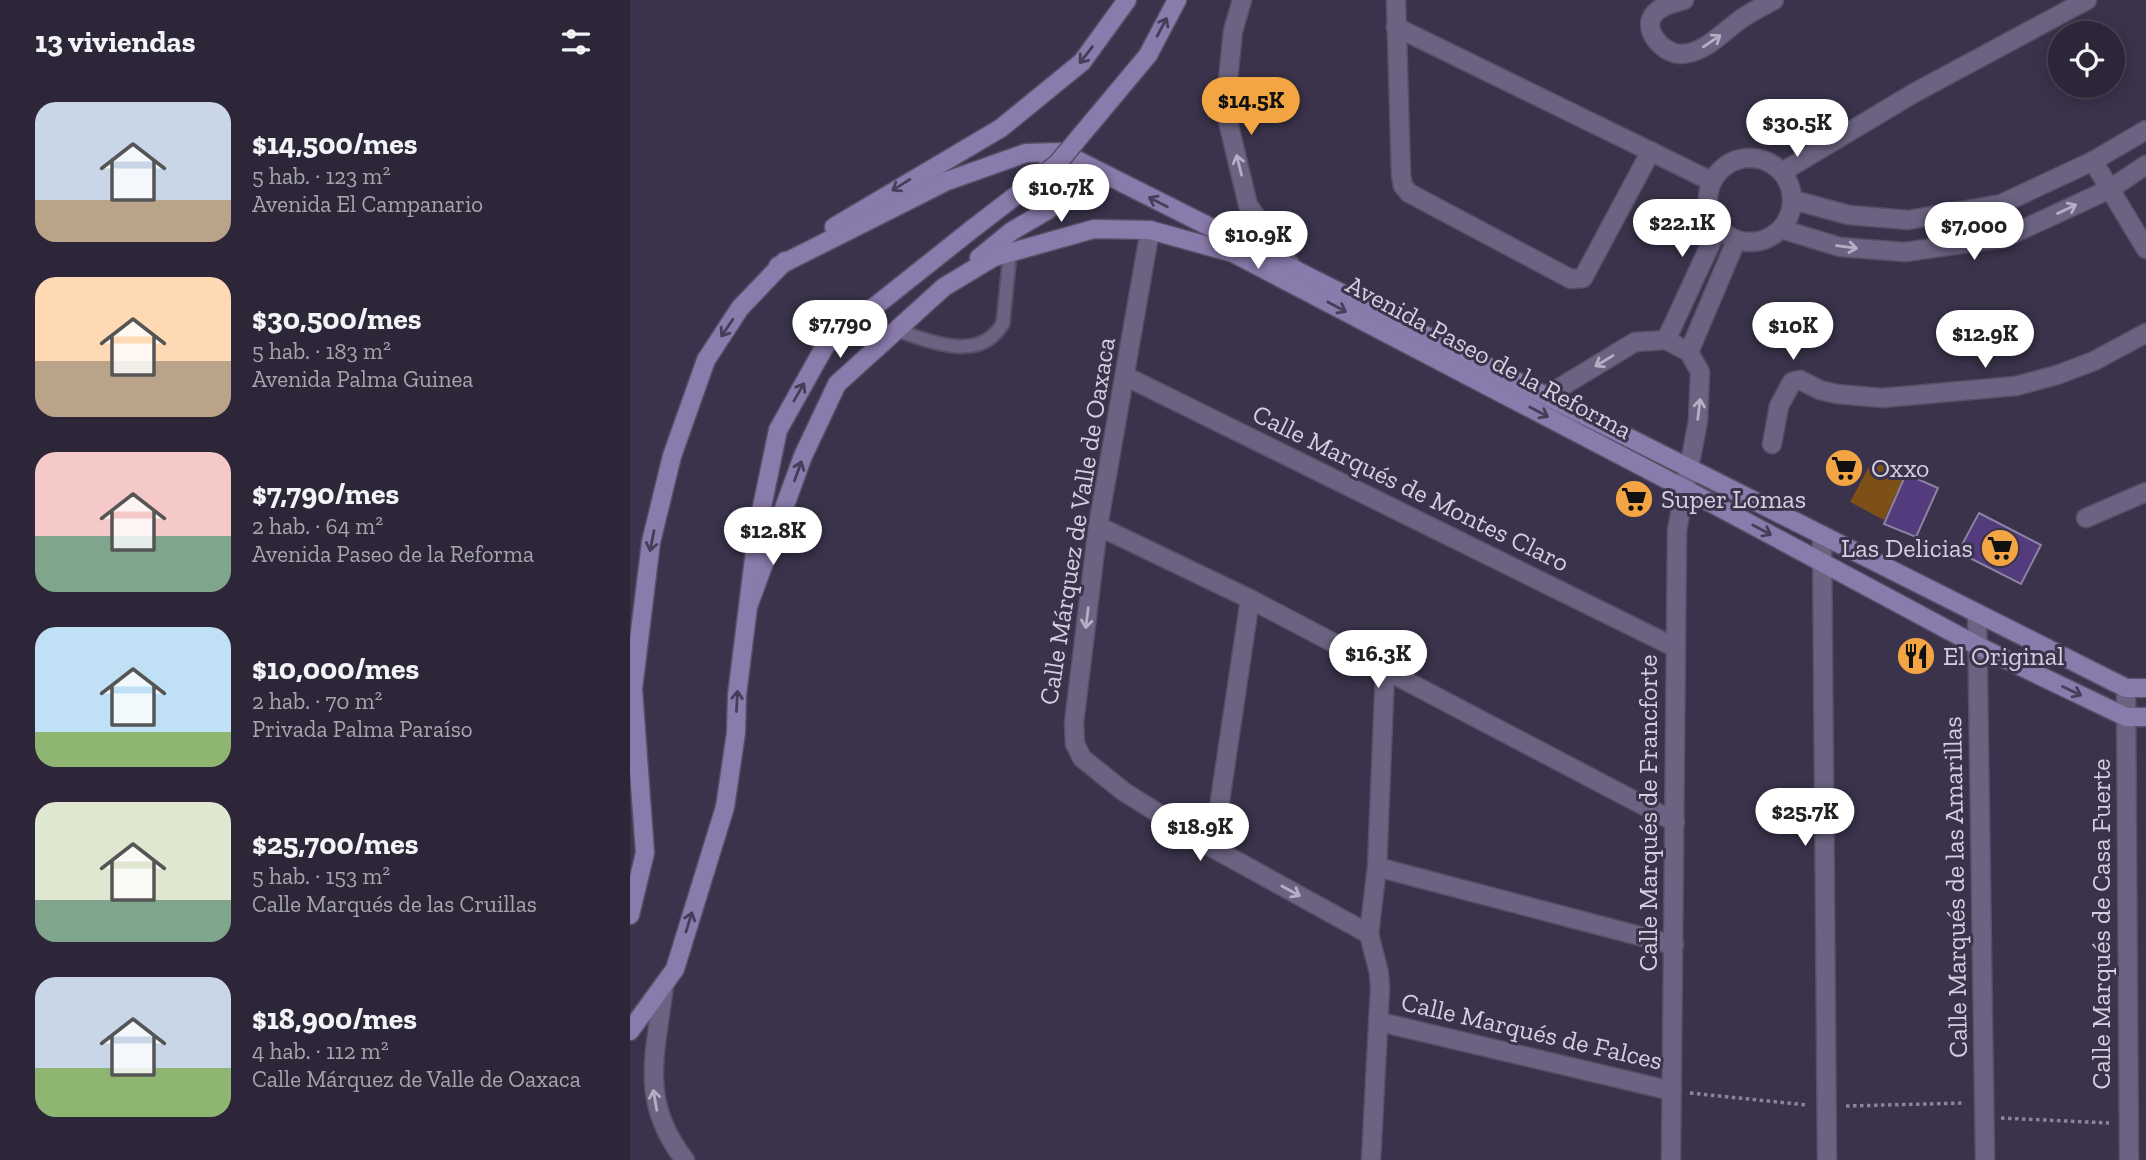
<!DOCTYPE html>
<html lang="es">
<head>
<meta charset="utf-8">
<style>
  body { margin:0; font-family:"Zilla Slab",serif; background:#383243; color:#f1f3f6; height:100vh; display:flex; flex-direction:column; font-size:26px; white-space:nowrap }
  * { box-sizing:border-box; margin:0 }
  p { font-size:23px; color:#a6a5ae }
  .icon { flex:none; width:38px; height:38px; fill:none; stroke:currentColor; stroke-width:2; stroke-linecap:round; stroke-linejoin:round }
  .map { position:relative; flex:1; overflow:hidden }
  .panel { display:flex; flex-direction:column; background:#2c2638; width:630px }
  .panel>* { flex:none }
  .controls { position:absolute; left:1418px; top:21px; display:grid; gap:14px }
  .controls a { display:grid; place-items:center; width:77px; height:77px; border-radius:50%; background:#2c2638; box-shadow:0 4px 18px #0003,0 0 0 2px #484353; font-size:35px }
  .price { position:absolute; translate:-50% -60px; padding:0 16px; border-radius:24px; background:#fff; color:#222; font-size:23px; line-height:46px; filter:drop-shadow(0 2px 4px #0008) }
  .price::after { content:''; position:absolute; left:50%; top:42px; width:21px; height:16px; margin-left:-10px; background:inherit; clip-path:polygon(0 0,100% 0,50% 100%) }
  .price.current { background:#f2a542; color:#111 }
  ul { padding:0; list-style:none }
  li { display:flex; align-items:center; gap:21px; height:175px; padding:0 35px }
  li span { display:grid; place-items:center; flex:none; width:196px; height:140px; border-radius:21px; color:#555 }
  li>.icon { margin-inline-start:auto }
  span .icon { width:84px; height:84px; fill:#fffc; stroke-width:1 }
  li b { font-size:30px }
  h2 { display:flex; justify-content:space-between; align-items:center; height:84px; padding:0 35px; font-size:30px }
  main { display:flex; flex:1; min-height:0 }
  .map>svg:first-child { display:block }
  .green { fill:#7c5017 }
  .building { fill:#533b7d; stroke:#8b839f; stroke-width:2 }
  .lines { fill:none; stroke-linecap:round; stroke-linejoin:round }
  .lane-casing { stroke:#564f66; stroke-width:16 }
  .street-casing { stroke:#564f66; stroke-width:21 }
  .secondary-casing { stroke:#564f66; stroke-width:21 }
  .path { stroke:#8b8598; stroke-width:3.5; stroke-dasharray:3.5 3.5; stroke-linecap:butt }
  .lane { stroke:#6c6382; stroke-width:12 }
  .street { stroke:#6c6382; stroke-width:18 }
  .secondary { stroke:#897bab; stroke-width:18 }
  .secondary-bridge-casing { stroke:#564f66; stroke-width:21; stroke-linecap:butt }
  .secondary-bridge { stroke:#897bab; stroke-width:18 }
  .oneway { stroke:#463e59 }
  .oneway2 { stroke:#b5afc3 }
  .labels { text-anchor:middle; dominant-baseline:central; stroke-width:6; stroke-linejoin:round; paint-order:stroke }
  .street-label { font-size:26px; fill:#d4d0df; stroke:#3a334b }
  .poi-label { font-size:26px; fill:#d4d0df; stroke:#3a334b; text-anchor:start }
</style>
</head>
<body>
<main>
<section class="panel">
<h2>13 viviendas<svg class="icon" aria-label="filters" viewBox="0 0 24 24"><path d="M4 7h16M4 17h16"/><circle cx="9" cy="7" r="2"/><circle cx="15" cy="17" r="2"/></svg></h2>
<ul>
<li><span style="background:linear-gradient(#c9d6e8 70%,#b9a48a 0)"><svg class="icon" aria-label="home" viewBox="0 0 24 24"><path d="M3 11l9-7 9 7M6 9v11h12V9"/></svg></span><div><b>$14,500/mes</b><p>5 hab. · 123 m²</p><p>Avenida El Campanario</p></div></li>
<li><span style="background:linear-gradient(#ffd9b3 60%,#b9a48a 0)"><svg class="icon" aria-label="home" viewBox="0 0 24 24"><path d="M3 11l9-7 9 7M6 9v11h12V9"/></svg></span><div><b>$30,500/mes</b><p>5 hab. · 183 m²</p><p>Avenida Palma Guinea</p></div></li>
<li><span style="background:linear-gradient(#f6c9c9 60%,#7fa58c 0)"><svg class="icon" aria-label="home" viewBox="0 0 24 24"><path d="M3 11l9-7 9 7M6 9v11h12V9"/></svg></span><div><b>$7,790/mes</b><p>2 hab. · 64 m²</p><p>Avenida Paseo de la Reforma</p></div></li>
<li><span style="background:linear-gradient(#bfe0f5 75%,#8fb573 0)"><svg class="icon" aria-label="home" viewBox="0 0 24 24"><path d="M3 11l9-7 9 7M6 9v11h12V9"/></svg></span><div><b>$10,000/mes</b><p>2 hab. · 70 m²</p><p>Privada Palma Paraíso</p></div></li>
<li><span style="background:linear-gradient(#dfe7d0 70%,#7fa58c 0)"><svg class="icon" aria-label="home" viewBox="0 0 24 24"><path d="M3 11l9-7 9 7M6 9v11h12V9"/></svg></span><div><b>$25,700/mes</b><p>5 hab. · 153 m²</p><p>Calle Marqués de las Cruillas</p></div></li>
<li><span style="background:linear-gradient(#c9d6e8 65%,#8fb573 0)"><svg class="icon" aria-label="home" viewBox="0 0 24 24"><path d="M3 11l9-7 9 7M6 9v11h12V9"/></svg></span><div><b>$18,900/mes</b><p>4 hab. · 112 m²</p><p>Calle Márquez de Valle de Oaxaca</p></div></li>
</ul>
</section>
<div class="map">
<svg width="1516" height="1160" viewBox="0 0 1516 1160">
  <rect width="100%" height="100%" fill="#3a334b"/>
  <path class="green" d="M1243 459 1276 474 1254 520 1220 502Z"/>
  <g class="building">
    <path d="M1276 474 1308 488 1286 537 1254 524Z"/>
    <path d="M1349 513 1411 545 1391 584 1328 552Z"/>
  </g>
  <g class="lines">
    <g class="lane-casing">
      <path id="lane" d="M266 330C300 341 350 364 373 323L380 253"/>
    </g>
    <g class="street-casing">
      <g id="street">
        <path d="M612 0 603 31 595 109 618 205 662 267"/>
        <path d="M766 0 771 175 773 186 779 193 941 279 953 278 1021 151"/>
        <path d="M1054 0C1045 3 1032 5 1025 13 1010 29 1033 54 1051 54 1074 54 1094 31 1111 19 1121 12 1133 6 1144 0"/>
        <path d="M766 27 1081 181"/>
        <circle cx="1120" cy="200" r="42"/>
        <path d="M1463 161 1516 249"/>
        <path d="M1152 172 1284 93 1457 0"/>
        <path d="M1163 200 1219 215 1278 220 1371 204 1463 161 1516 130"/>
        <path d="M1151 229 1210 247 1275 252 1374 238 1480 189 1516 165"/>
        <path d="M520 230 468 526 444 723 445 744 452 758 493 791 583 848 739 934"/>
        <path d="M1036 340 1088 228"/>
        <path d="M1059 352 1106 241"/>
        <path d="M495 376 1044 647"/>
        <path d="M916 396 1005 342 1036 340 1059 352 1070 372 1068 421 1047 530 1041 1160"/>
        <path d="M1142 444 1149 406 1162 382 1170 380 1190 390 1207 394 1252 398 1386 386 1427 375 1464 361 1516 333"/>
        <path d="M1456 518 1516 492"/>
        <path d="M468 526 620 599 1045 822"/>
        <path d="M1192 535 1197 1160"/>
        <path d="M1347 613 1355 1160"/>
        <path d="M1496 688 1499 1160"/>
        <path d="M583 848 620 599"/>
        <path d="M747 867 1044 945"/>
        <path d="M34 985C26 1053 8 1101 55 1160"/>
        <path d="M750 1022 1042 1091"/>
        <path d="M741 1160 750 988 749 973 739 934 747 867 755 672"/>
      </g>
    </g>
    <g class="secondary-casing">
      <g id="secondary">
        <path d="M518 55 547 0"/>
        <path d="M204 227 371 128 452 62 497 0"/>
        <path d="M349 258 382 231 418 210 436 190 435 174 430 162 417 158"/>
        <path d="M148 266 317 181 396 153 431 152 1496 688H1516"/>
        <path d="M119 604 173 456 207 384 314 287 364 257 464 229 520 230 603 253 1055 489 1348 646 1496 717H1516"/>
        <path d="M0 915 15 853 3 689 21 542 42 456 76 360 110 308 155 261"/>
        <path d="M0 1031 45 969 95 807 106 733 107 695 128 526 148 430 195 346 341 230"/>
      </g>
    </g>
    <g class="path">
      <path d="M1060 1093 1177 1105"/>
      <path d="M1216 1106 1335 1103"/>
      <path d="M1371 1118 1479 1123"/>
    </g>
    <use href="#lane" class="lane"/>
    <use href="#street" class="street"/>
    <use href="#secondary" class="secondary"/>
    <g class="secondary-bridge-casing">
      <path id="secondary-bridge" d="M341 230 427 164 518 55"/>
    </g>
    <use href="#secondary-bridge" class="secondary-bridge"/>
  </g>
  <defs><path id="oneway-shaft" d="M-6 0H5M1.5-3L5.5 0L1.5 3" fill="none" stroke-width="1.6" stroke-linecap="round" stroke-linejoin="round" transform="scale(1.75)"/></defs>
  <g class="oneway">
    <use href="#oneway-shaft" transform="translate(532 27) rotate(-62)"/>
    <use href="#oneway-shaft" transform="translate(456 55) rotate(128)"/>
    <use href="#oneway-shaft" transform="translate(271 185) rotate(148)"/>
    <use href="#oneway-shaft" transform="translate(528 202) rotate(-153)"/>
    <use href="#oneway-shaft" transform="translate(707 307) rotate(28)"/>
    <use href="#oneway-shaft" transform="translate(97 328) rotate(124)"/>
    <use href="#oneway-shaft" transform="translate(169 392) rotate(-60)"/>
    <use href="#oneway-shaft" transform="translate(909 412) rotate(28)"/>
    <use href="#oneway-shaft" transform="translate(168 471) rotate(-70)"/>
    <use href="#oneway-shaft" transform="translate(1132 530) rotate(28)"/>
    <use href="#oneway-shaft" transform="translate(22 541) rotate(101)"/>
    <use href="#oneway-shaft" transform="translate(1442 691) rotate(26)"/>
    <use href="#oneway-shaft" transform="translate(107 701) rotate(-87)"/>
    <use href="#oneway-shaft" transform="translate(59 922) rotate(-73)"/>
  </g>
  <g class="oneway2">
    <use href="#oneway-shaft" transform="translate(1082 41) rotate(-34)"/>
    <use href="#oneway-shaft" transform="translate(609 165) rotate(-104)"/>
    <use href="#oneway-shaft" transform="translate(1437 209) rotate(-25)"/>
    <use href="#oneway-shaft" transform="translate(1217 247) rotate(7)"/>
    <use href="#oneway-shaft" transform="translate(974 361) rotate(149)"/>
    <use href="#oneway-shaft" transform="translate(1069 409) rotate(-83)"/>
    <use href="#oneway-shaft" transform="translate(457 618) rotate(97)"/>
    <use href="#oneway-shaft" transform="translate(661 891) rotate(29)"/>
    <use href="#oneway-shaft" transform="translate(25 1100) rotate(-100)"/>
  </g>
  <defs>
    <g id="supermarket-disc" transform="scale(2.0125)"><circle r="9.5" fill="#f2a542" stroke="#3a334b"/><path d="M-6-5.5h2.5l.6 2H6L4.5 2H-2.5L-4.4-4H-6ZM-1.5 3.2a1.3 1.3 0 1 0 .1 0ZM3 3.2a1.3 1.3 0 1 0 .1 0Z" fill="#111"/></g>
    <g id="restaurant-disc" transform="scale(2.0125)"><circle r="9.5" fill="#f2a542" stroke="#3a334b"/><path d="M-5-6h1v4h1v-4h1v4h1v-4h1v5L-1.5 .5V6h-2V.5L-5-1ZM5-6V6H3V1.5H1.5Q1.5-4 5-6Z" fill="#111"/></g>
  </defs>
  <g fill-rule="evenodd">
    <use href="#supermarket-disc" x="1214" y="468"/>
    <use href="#supermarket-disc" x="1004" y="499"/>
    <use href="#supermarket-disc" x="1370" y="548"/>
    <use href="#restaurant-disc" x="1286" y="656"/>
  </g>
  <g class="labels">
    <g class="street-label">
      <text transform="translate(859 357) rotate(28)">Avenida Paseo de la Reforma</text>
      <text transform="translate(781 488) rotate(26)">Calle Marqués de Montes Claro</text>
      <text transform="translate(447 521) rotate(-81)">Calle Márquez de Valle de Oaxaca</text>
      <text transform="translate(1018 813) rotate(-90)">Calle Marqués de Francforte</text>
      <text transform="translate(1325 887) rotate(-91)">Calle Marqués de las Amarillas</text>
      <text transform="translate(1471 924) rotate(-90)">Calle Marqués de Casa Fuerte</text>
      <text transform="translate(902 1031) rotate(13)">Calle Marqués de Falces</text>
    </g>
    <g class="poi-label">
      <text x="1241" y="468">Oxxo</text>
      <text x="1031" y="499">Super Lomas</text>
      <text x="1343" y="548" text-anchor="end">Las Delicias</text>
      <text x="1313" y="656">El Original</text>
    </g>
  </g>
</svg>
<div class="controls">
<a><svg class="icon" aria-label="locate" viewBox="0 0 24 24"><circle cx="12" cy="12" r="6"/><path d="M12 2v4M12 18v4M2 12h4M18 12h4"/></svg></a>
</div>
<b class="price current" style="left:621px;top:137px">$14.5K</b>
<b class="price" style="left:1167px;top:159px">$30.5K</b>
<b class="price" style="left:431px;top:224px">$10.7K</b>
<b class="price" style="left:1052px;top:259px">$22.1K</b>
<b class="price" style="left:1344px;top:262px">$7,000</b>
<b class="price" style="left:628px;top:271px">$10.9K</b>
<b class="price" style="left:210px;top:360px">$7,790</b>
<b class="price" style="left:1163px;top:362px">$10K</b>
<b class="price" style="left:1355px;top:370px">$12.9K</b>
<b class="price" style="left:143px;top:567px">$12.8K</b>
<b class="price" style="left:748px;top:690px">$16.3K</b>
<b class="price" style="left:1175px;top:848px">$25.7K</b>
<b class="price" style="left:570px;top:863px">$18.9K</b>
</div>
</main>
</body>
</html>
